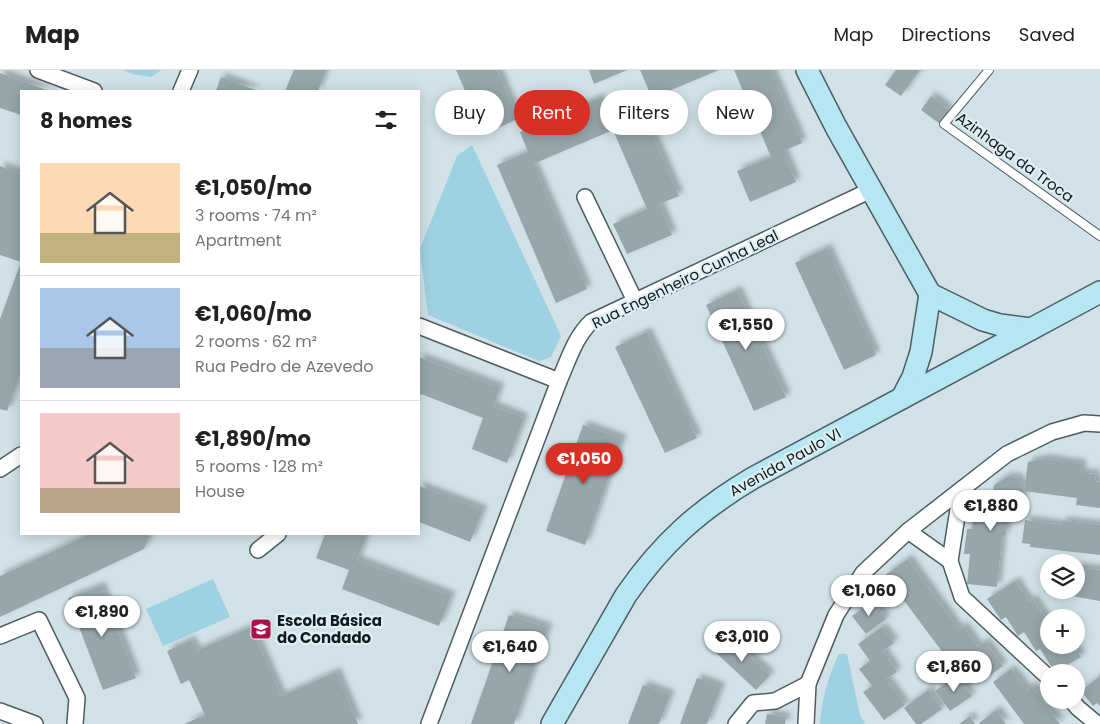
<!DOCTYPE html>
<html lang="en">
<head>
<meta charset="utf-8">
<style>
  body { margin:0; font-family:Poppins,sans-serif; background:#f2f2f2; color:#222; height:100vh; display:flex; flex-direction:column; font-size:19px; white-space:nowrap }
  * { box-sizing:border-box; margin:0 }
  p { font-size:16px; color:#767676 }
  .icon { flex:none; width:28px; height:28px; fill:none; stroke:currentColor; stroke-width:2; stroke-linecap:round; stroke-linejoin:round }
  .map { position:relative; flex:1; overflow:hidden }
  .drawer { position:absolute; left:20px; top:20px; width:400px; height:445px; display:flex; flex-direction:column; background:#fff; border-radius:0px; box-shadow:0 2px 12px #0003 }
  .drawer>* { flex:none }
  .banner { position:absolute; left:435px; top:20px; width:475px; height:45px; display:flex; gap:10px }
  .controls { position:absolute; left:1040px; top:484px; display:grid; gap:10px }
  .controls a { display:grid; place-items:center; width:45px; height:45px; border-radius:50%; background:#fff; box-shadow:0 2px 12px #0003; font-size:25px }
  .price { position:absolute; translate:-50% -42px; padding:0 11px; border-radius:18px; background:#fff; color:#222; font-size:16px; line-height:32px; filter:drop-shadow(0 1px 2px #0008) }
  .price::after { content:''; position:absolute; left:50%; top:30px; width:15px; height:11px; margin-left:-8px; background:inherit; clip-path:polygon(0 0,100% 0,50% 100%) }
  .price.on { background:#d93025; color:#fff }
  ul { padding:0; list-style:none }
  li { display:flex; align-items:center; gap:15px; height:125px; padding:0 20px }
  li+li { border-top:1px solid #e0e0e0 }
  li span { display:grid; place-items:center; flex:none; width:140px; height:100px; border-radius:0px; color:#555 }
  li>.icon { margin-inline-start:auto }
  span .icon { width:60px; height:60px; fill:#fffc; stroke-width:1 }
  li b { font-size:21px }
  h2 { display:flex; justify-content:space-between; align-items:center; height:60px; padding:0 20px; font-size:21px }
  .chip { padding:0 18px; border-radius:22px; background:#fff; box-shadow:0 2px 12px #0003; font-size:18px; line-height:45px }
  .chip.on { background:#d93025; color:#fff }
  header { display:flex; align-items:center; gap:30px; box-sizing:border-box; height:70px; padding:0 25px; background:#fff; border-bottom:1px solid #e0e0e0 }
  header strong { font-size:24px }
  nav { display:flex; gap:28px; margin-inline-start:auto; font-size:18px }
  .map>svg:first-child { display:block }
  .green { fill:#9ed1e1 }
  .building { fill:#96a6ab; filter:url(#shadow) }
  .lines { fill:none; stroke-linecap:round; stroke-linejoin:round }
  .lane-casing { stroke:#4e5d62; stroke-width:10 }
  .street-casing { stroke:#4e5d62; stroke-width:18 }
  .secondary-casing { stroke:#4e5d62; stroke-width:24 }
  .lane { stroke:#fff; stroke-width:8 }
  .street { stroke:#fff; stroke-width:15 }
  .secondary { stroke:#b5e7f2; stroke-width:21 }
  .labels { text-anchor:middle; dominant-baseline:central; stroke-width:4.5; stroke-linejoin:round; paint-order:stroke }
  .street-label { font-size:15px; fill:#131a1c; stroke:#ddeff4 }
  .poi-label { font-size:15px; font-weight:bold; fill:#131a1c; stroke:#ddeff4; text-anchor:start }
</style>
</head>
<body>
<header>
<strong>Map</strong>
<nav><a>Map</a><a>Directions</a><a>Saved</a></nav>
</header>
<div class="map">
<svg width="1100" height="654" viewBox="0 0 1100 654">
  <defs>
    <filter id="shadow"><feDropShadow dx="4.5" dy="-4.5" stdDeviation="2.5" flood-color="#0004"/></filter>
  </defs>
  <rect width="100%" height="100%" fill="#d0e1e7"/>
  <g class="green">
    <path d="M123 0H161L151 7 132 4Z"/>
    <path d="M472 75 561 266 551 287 539 291 428 245 420 179 457 86Z"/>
    <path d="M213 509 230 547 163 576 146 539Z"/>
    <path d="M839 584H847L860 645 865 654H820C822 629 828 607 839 584Z"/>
  </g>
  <g class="building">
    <path d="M294 0H326L318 21H285Z"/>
    <path d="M456 0H497L518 49 484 64Z"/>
    <path d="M589 0H627L594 14Z"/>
    <path d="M640 0H719L652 28Z"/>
    <path d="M734 0H771L802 73 783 81 796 112 750 132 737 101 771 87Z"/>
    <path d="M896 0H920L901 26 885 15Z"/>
    <path d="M0 3 49 21H21V45L0 38Z"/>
    <path d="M221 7 258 21H216Z"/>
    <path d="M931 26 949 40 940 54 921 40Z"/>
    <path d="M599 28 608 48 639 34 679 126 659 134 672 165 627 184 613 154 647 139 613 60 533 94 587 219 556 233 497 95 528 82 520 62Z"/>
    <path d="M0 96 21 104V301L7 341 0 339V249L21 192 0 185Z"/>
    <path d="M827 178 876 285 844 300 795 193Z"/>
    <path d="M737 220 786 327 754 341 706 235Z"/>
    <path d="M647 262 697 368 665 383 615 277Z"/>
    <path d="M419 287 500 318 493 336 524 348 507 393 472 379 483 348 421 324 419 329Z"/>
    <path d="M583 355 622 369 585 475 546 461Z"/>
    <path d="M1045 389 1082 394 1081 403 1096 404 1095 411 1100 412V438L1076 435 1077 428 1024 421 1028 392Z"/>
    <path d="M1007 407 1018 408 1024 420 1020 440 1008 439 1006 465H1002L997 517 967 514 970 484H964L967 459H972L974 435 991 437 994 415Z"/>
    <path d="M419 416 483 440 470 472 419 452Z"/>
    <path d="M1025 450 1062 455 1063 451 1100 455V485L1030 477V474L1022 473Z"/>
    <path d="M90 464H150L144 479 0 547V506Z"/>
    <path d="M325 464H367L357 490 451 526 439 556 342 519 349 500 316 488Z"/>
    <path d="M908 489 959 560 963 556 978 577 985 572 1003 596 978 614 960 589 952 595 885 505Z"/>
    <path d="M1048 497 1049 520H1076V497L1100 500V531L1044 521Z"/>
    <path d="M1015 511 1029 532 1033 529 1049 553V575H1074L1081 587 1055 602 1040 579 1036 581 1024 562 1018 566 1006 547 1001 550 987 529Z"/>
    <path d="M101 516 136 608 103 620 68 528Z"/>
    <path d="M873 531 886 549 866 564 852 546Z"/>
    <path d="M509 545 548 558 514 654H471Z"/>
    <path d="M251 557 281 626 336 602 358 654H184L205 645 189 610 181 614 167 581 191 570 196 581Z"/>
    <path d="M882 557 894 573 883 581 897 602 886 609 905 635 884 650 863 622 872 616 859 599 870 591 858 574Z"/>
    <path d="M728 566 770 605 756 620 714 581Z"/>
    <path d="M1011 599 1027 620 1032 616 1060 654H1024L993 612Z"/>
    <path d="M957 605 972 626 950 641 935 621Z"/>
    <path d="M1100 606V636L1097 633 1093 636 1081 621Z"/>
    <path d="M697 608 721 617 707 654H680Z"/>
    <path d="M643 615 670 625 659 654H628Z"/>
    <path d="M928 620 942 639 921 654H916L904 638Z"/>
    <path d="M996 640 1006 654H980L979 653Z"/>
    <path d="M767 644 786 647 785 654H765Z"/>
    <path d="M970 646 975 654H959Z"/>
  </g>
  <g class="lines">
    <g class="lane-casing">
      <path id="lane" d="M989 0 944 54 1100 166"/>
    </g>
    <g class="street-casing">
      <g id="street">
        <path d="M38 0 94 21"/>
        <path d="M181 21 190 0"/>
        <path d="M585 127 635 231"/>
        <path d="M419 256 559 311"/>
        <path d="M0 399 21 385"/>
        <path d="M961 420 950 491 962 527 1049 608"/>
        <path d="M908 461 950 491"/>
        <path d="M258 480 278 464"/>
        <path d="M0 566 39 550 77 628 75 654"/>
        <path d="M1071 630 1078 638 1097 654"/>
        <path d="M0 641 35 654"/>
        <path d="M429 654 559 311C568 291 575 267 591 252L871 120"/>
        <path d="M736 654 753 633 775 631 808 614"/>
        <path d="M806 654 808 614 836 545 863 503 908 461 1007 384 1052 362 1084 353 1100 354"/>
      </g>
    </g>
    <g class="secondary-casing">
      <g id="secondary">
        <path d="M807 0 836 57 930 224 983 250 1000 255 1031 259"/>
        <path d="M902 328 913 307 921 282 930 224"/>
        <path d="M552 654 626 525C662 473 699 440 753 408L1100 222"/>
      </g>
    </g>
    <use href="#lane" class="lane"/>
    <use href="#street" class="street"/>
    <use href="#secondary" class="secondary"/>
  </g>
  <defs>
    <g id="school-square" transform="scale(1.125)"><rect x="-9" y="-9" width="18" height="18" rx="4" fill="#a81246" stroke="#ddeff4"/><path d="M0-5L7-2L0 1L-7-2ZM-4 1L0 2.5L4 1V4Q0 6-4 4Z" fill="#fff"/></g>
  </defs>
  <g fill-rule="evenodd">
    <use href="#school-square" x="261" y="559"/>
  </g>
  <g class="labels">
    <g class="street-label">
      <text transform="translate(1015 87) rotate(36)">Azinhaga da Troca</text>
      <text transform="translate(685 209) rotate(-26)">Rua Engenheiro Cunha Leal</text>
      <text transform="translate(785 392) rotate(-29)">Avenida Paulo VI</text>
    </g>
    <g class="poi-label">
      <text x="277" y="550">Escola Básica<tspan x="277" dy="17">do Condado</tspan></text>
    </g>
  </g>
</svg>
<div class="controls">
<a><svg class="icon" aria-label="layers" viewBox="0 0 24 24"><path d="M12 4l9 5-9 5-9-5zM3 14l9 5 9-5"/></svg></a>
<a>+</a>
<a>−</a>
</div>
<b class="price" style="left:746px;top:281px">€1,550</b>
<b class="price on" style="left:584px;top:415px">€1,050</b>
<b class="price" style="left:991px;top:462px">€1,880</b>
<b class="price" style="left:869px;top:547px">€1,060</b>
<b class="price" style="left:102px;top:568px">€1,890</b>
<b class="price" style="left:742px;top:593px">€3,010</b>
<b class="price" style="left:510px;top:603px">€1,640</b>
<b class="price" style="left:954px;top:623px">€1,860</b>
<div class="banner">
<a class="chip">Buy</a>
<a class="chip on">Rent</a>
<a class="chip">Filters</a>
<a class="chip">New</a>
</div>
<section class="drawer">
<h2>8 homes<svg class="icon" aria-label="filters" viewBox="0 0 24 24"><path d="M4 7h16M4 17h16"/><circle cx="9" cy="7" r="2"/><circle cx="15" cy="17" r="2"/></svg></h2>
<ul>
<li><span style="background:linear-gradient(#ffd9b3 70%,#c2b280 0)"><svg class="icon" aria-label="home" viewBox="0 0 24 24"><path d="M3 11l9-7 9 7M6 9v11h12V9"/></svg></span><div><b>€1,050/mo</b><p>3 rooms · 74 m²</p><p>Apartment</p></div></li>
<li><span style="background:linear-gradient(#a9c7e8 60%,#9aa5b1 0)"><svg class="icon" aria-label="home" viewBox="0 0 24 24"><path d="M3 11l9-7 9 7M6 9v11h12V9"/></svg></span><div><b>€1,060/mo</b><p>2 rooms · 62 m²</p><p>Rua Pedro de Azevedo</p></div></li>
<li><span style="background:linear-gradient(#f6c9c9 75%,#b9a48a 0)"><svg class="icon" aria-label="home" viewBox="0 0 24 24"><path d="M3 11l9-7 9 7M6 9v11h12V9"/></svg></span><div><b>€1,890/mo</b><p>5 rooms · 128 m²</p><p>House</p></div></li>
</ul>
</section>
</div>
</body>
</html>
